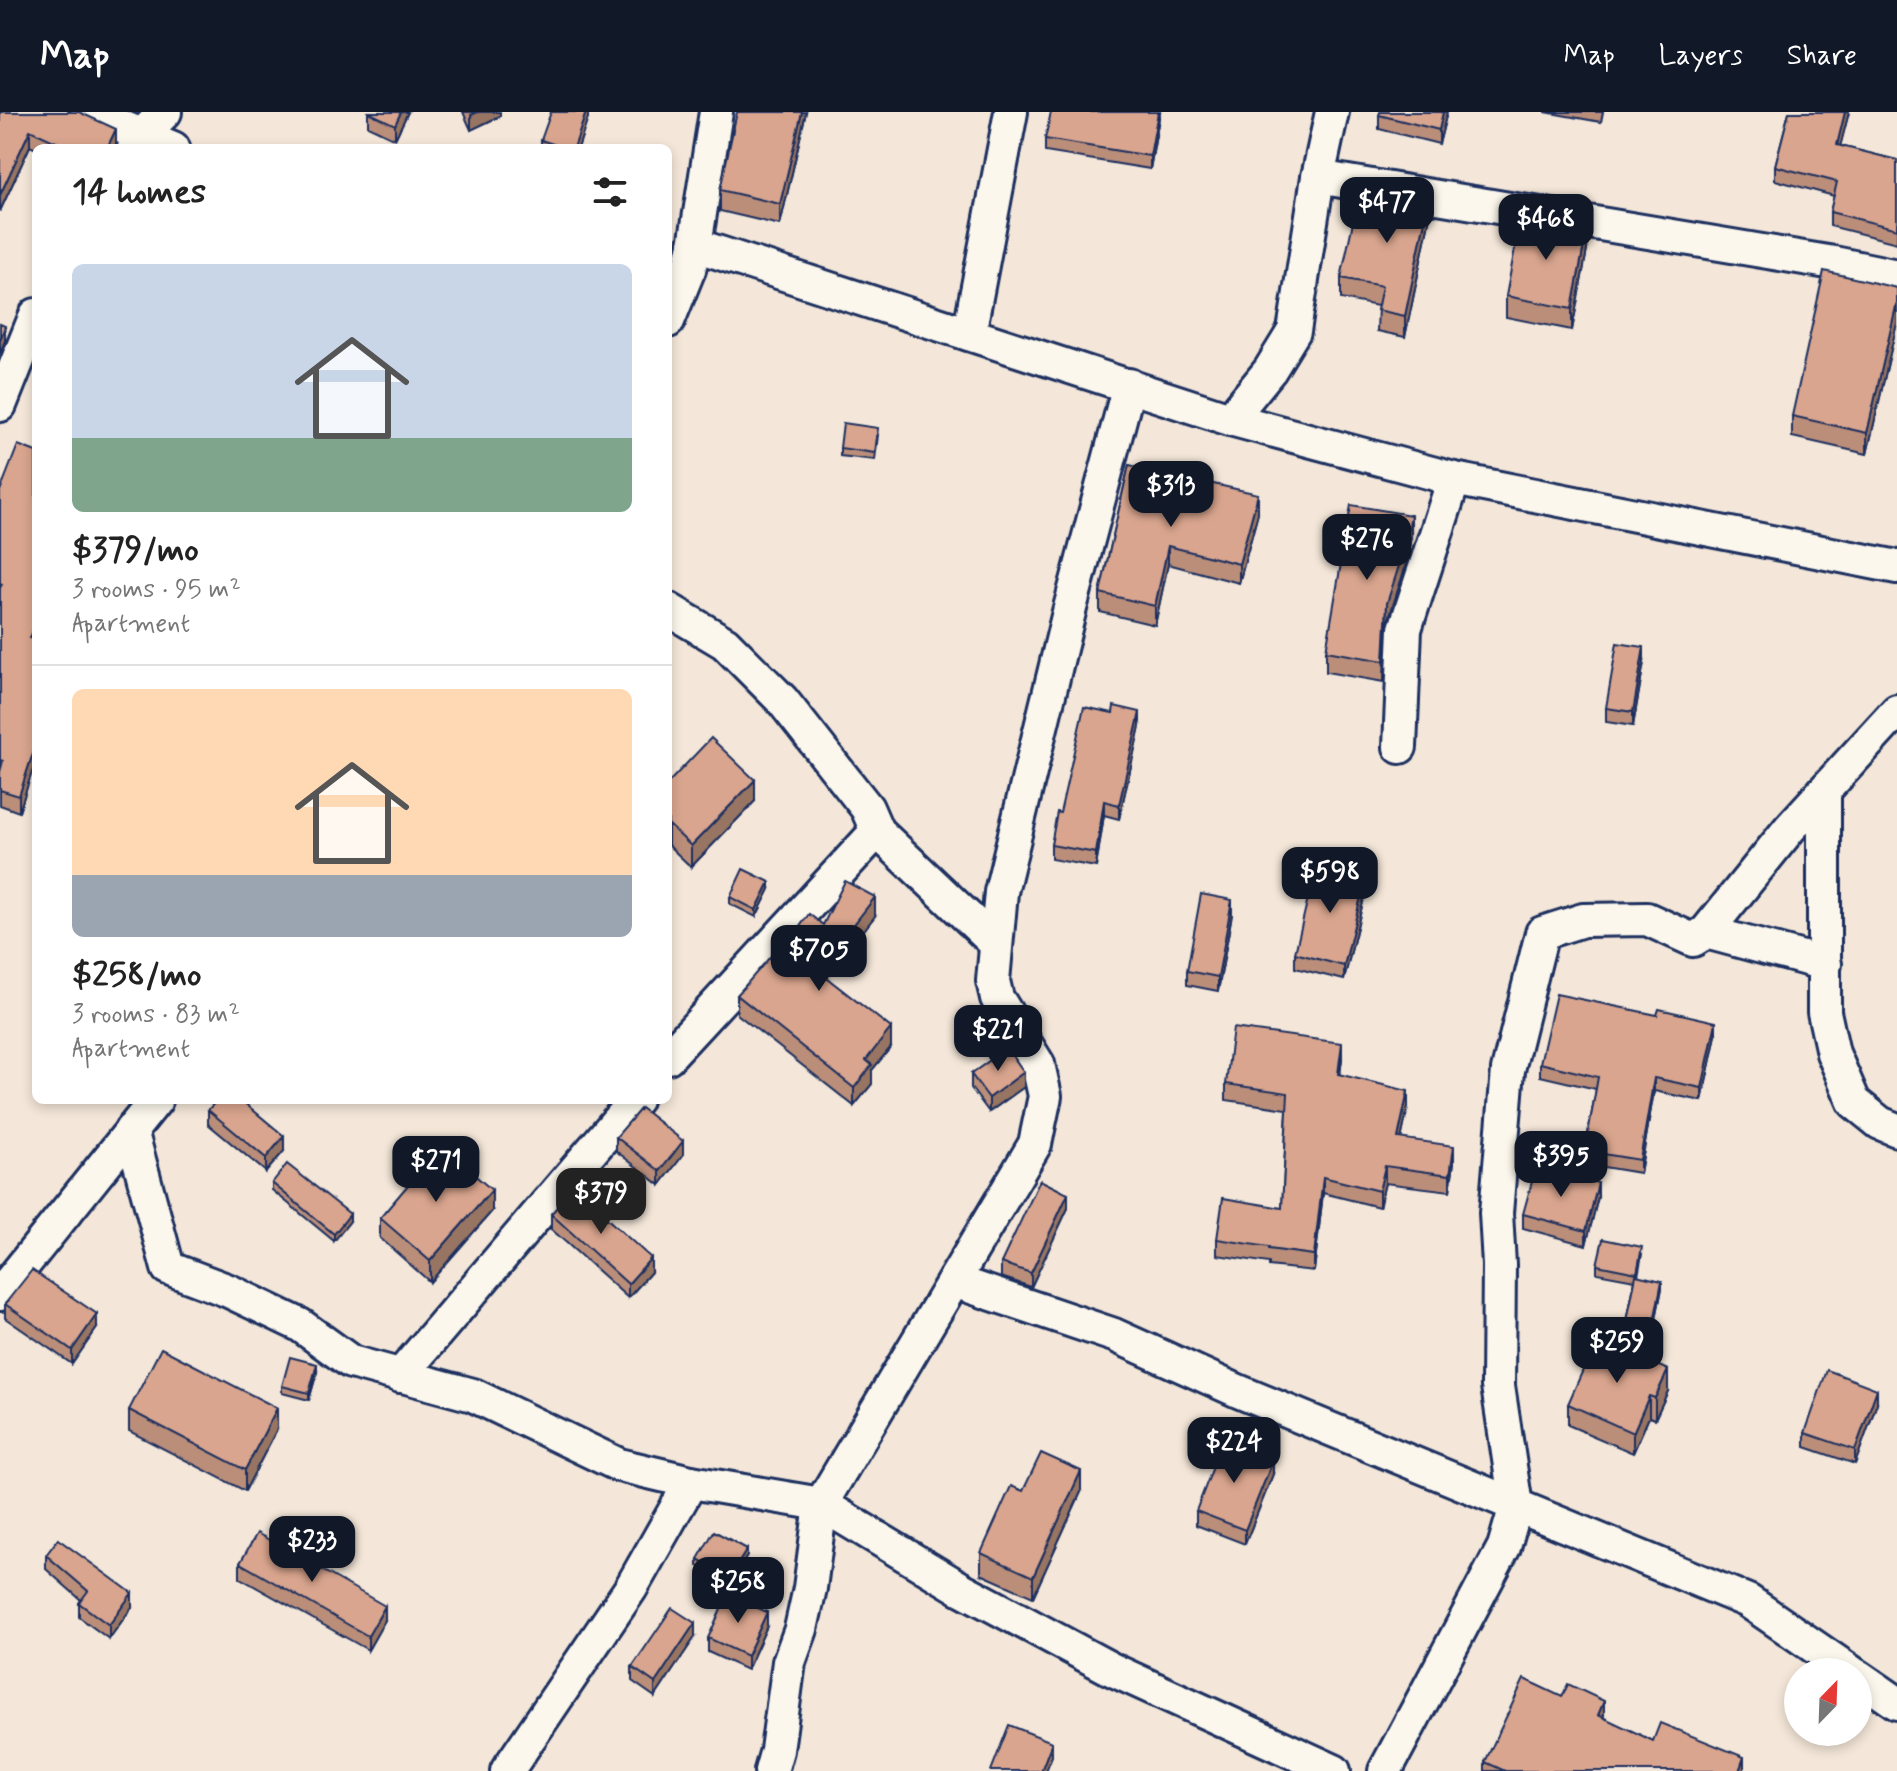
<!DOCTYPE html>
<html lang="en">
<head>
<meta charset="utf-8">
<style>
  body { margin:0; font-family:Mynerve,sans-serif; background:#f2f2f2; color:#222; height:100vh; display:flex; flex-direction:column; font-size:30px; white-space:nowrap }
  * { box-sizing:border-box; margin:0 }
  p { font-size:26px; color:#767676 }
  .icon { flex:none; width:44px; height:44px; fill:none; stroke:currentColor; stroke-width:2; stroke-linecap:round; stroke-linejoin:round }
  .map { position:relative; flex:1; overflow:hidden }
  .sheet { position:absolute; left:32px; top:32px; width:640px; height:960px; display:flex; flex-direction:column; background:#fff; border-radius:12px; box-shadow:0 4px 12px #0003 }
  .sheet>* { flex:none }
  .needle { width:52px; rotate:23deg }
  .tools { position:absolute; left:1784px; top:1546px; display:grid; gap:16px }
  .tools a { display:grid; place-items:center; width:88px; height:88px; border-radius:50%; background:#fff; box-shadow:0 4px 12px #0003; font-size:40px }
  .price { position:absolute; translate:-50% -68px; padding:0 18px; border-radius:16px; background:#111827; color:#fff; font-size:26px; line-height:52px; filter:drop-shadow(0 2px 4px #0008) }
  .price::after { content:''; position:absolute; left:50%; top:48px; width:24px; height:18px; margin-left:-12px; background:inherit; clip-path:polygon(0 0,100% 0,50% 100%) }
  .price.active { background:#222; color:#fff }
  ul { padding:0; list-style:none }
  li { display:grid; align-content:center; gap:16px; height:424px; padding:0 40px }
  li+li { border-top:2px solid #e0e0e0 }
  li span { display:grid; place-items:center; height:248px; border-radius:12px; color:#555 }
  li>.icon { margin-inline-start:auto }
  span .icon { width:144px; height:144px; fill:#fffc; stroke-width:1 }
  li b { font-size:34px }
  h2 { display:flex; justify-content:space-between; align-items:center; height:96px; padding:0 40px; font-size:34px }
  header { display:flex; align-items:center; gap:48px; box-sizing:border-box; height:112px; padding:0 40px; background:#111827; color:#fff }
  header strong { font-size:38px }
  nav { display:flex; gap:44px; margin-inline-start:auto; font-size:28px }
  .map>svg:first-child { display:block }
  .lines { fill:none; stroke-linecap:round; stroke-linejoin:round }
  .street-casing { stroke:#1b2f5e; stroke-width:38 }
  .street { stroke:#fbf7ec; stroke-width:32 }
  .wall { fill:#bb8e7a; stroke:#1b2f5e; stroke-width:2 }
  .shaded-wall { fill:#987463; stroke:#1b2f5e; stroke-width:2 }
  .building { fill:#d9a58e; stroke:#1b2f5e; stroke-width:2 }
</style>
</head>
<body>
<header>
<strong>Map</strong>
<nav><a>Map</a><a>Layers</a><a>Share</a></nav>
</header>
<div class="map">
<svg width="1897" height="1659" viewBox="0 0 1897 1659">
  <rect width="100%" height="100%" fill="#f4e7d9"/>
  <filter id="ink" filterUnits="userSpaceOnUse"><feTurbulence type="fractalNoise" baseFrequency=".0125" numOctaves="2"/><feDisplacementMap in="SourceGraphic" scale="16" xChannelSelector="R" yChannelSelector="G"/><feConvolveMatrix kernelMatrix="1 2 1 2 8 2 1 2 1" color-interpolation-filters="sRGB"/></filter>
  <g filter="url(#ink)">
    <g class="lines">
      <g class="street-casing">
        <g id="street">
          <path d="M86 0 173 36"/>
          <path d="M134 36 141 24 165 0"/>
          <path d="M1318 65 1834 151 1897 164"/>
          <path d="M695 133 716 0"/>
          <path d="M668 171 689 157 695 133 1230 307 1454 367 1897 455"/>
          <path d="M668 209 689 157"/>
          <path d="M969 222 1011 0"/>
          <path d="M0 293 36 203"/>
          <path d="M1230 307 1270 258 1294 219 1318 65 1332 0"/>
          <path d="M668 497 725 531 782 588 867 696 877 719 996 832"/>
          <path d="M1400 635 1405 517 1454 367"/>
          <path d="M1824 679V900L1833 941 1854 990 1880 1011 1897 1018"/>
          <path d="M1706 820 1825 852"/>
          <path d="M668 945 877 719"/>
          <path d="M131 1018 168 1156 229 1179 300 1213 351 1250 473 1283 619 1353 691 1370 821 1392 960 1476 1111 1557 1334 1659"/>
          <path d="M954 1169 1114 1223 1238 1279 1748 1489 1851 1560"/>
          <path d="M0 1182 156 988"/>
          <path d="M400 1264 635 988"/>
          <path d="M1858 1564 1897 1591"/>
          <path d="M507 1659 631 1476 691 1370"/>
          <path d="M771 1659 777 1638 789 1550 801 1517 810 1476 821 1392 1035 1032 1045 984 1038 952 997 886 993 869 1001 780 1069 500 1129 273"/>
          <path d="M1385 1659 1504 1435 1516 1394 1498 1274 1499 1153 1496 1101 1508 958 1542 821 1583 808 1647 807 1693 828 1706 820 1790 716 1897 599"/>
        </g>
      </g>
      <use href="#street" class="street"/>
    </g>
    <g class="wall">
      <path d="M0 0 116 33 114 36 36 37 30 34 0 99Z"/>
      <path d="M368 0H408L395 27 368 14Z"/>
      <path d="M463 0H500V4L471 18Z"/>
      <path d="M588 0V6L578 36H541V28Z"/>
      <path d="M806 0 780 113 720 99V78Z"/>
      <path d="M1160 0 1150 57 1045 40V27Z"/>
      <path d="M1447 0 1439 32 1379 17V3Z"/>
      <path d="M1545 0H1603L1601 10Z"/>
      <path d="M1789 0H1849L1840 34 1897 48V131L1830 114V100L1834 84 1775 68V54Z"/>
      <path d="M1370 99 1430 105 1405 225 1377 219 1378 194 1341 187V166Z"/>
      <path d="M1587 138 1572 218 1506 205V184Z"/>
      <path d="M1897 176V211L1867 342 1792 325V304Z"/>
      <path d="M878 323 875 348 840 344V336Z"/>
      <path d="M36 340V651L31 663 19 700 0 693V379Z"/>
      <path d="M1129 353 1258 401 1239 471 1168 452 1155 513 1100 500V481Z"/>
      <path d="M1411 424 1405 456 1387 512 1384 570 1326 560V539Z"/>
      <path d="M1644 550 1633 614 1606 610V596Z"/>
      <path d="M1140 614 1119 707 1104 703 1096 755 1051 747V733L1060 701Z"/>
      <path d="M668 671 755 689 691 755 668 733Z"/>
      <path d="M770 777 756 805 730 792V785Z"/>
      <path d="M1366 778 1344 868 1295 856V841Z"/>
      <path d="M1232 802 1218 879 1187 873V859Z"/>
      <path d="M875 804 827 866 891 935 872 958V972L854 994 737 902V883L786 834 823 813Z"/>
      <path d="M1716 923 1702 989 1654 979 1640 1061 1585 1052V1039L1596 977 1540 964V951Z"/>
      <path d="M1342 947 1340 962 1408 995 1401 1027 1454 1050 1450 1079 1385 1071 1379 1095 1323 1081 1314 1159 1269 1154V1151L1217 1143V1127L1282 1096 1287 997 1226 988V972Z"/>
      <path d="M971 962 1024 975 989 1000 971 976Z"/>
      <path d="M208 998 284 1039 266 1060 208 1012Z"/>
      <path d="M616 1025 683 1043 660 1073 616 1039Z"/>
      <path d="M272 1071 350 1109 334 1129 272 1078Z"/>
      <path d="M1598 1085 1586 1133 1523 1116V1102Z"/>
      <path d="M1068 1096 1031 1175 1001 1165V1151Z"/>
      <path d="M492 1099 430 1170 380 1126V1106Z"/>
      <path d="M551 1102 651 1160 628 1186 551 1117Z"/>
      <path d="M1642 1142 1638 1164 1662 1176 1653 1222 1627 1216V1209L1635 1168 1597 1161V1153Z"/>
      <path d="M5 1192 97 1216 72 1252 5 1206Z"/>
      <path d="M317 1260 309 1288 282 1281V1274Z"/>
      <path d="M1668 1279 1655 1307 1649 1305 1633 1341 1568 1313V1292Z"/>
      <path d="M1877 1291 1855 1352 1805 1335V1321Z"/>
      <path d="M129 1298 277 1317 245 1379 129 1319Z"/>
      <path d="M1273 1362 1245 1432 1196 1413V1399Z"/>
      <path d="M1023 1379 1081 1380 1033 1485 981 1462V1441Z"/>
      <path d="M46 1443 132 1495 109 1527 79 1505V1491L81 1488 46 1457Z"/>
      <path d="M747 1444 730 1473 698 1454V1447Z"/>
      <path d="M240 1451 385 1508 368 1538 240 1466Z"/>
      <path d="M767 1514 747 1558 708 1540V1526Z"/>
      <path d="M695 1525 655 1585 632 1569V1555Z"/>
      <path d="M1562 1585 1604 1603 1603 1606 1653 1629 1744 1659H1485V1650Z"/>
    </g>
    <g class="shaded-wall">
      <path d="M401 0H408L395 27V13Z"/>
      <path d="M478 0H500V4L471 18V3Z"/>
      <path d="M586 0H588V6L578 36H574Z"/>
      <path d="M802 0H806L780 113V92Z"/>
      <path d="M1158 0H1160L1150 57V44Z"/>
      <path d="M1443 0H1447L1439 32V18Z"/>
      <path d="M1845 0H1849L1837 47V33Z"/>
      <path d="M116 17V33L114 36H107Z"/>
      <path d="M30 18V34L0 99V83Z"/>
      <path d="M1430 84V105L1405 225V204Z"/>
      <path d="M1587 117V138L1572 218V197Z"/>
      <path d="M1897 190V211L1867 342V321Z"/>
      <path d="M5 214V228L0 242V228Z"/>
      <path d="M1258 382V401L1239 471V452Z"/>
      <path d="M1411 403V424L1405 456 1387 512 1384 570 1387 491Z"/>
      <path d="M1168 434V452L1155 513V494Z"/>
      <path d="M36 512V528L30 542V526Z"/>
      <path d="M1644 535V550L1633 614V600Z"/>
      <path d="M1140 600V614L1119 707V693Z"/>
      <path d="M36 635V651L31 663 19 700V684L31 647Z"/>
      <path d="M755 668V689L691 755V734Z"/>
      <path d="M1104 689V703L1096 755V741Z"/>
      <path d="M1366 764V778L1344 868V854Z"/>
      <path d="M770 770V777L756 805V798Z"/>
      <path d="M875 785V804L818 877V859Z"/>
      <path d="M1232 788V802L1218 879V865Z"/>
      <path d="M1716 910V923L1702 989V976Z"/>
      <path d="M891 916V935L872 958V972L854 994V976L866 948Z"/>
      <path d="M1342 931V947L1338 978V962Z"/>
      <path d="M1024 960V975L989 1000V986Z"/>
      <path d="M1654 966V979L1640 1061V1048Z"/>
      <path d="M1408 979V995L1398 1042V1026Z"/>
      <path d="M284 1024V1039L266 1060V1046Z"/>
      <path d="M683 1029V1043L660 1073V1059Z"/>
      <path d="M1454 1034V1050L1450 1079V1063Z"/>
      <path d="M1385 1054V1071L1379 1095V1079Z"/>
      <path d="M1323 1065V1081L1314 1159V1143Z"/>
      <path d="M1598 1071V1085L1586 1133V1119Z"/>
      <path d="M492 1078V1099L430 1170V1149Z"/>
      <path d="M1068 1082V1096L1031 1175V1161Z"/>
      <path d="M350 1102V1109L334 1129V1122Z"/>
      <path d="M651 1146V1160L628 1186V1172Z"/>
      <path d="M1662 1169V1176L1653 1222V1215Z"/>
      <path d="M97 1202V1216L72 1252V1238Z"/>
      <path d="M317 1252V1260L309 1288V1281Z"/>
      <path d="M1668 1258V1279L1655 1307V1286Z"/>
      <path d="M1877 1277V1291L1855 1352V1338Z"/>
      <path d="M1649 1284V1305L1633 1341V1321Z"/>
      <path d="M277 1296V1317L245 1379V1358Z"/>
      <path d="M1273 1348V1362L1245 1432V1418Z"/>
      <path d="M1081 1359V1380L1033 1485V1465Z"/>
      <path d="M747 1437V1444L730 1473V1465Z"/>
      <path d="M132 1481V1495L109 1527V1513Z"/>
      <path d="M385 1494V1508L368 1538V1524Z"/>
      <path d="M767 1500V1514L747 1558V1544Z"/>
      <path d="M695 1511V1525L655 1585V1571Z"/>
      <path d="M1604 1589V1603L1598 1617V1603Z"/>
      <path d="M1052 1630V1644L1046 1659H1041Z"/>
      <path d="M1744 1645V1659H1739Z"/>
    </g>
    <g class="building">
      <path d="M0 0H79L116 17 107 36H69L30 18 0 83Z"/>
      <path d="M368 0H401L395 13Z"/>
      <path d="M551 0H586L574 36H565L541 28Z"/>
      <path d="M737 0H802L780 92 720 78Z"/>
      <path d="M1051 0H1158L1150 44 1045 27Z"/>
      <path d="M1380 0H1443L1439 18 1379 3Z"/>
      <path d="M1789 0H1845L1837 33 1897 48V117L1830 100 1837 70 1775 54Z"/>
      <path d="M1376 73 1430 84 1405 204 1377 198 1382 174 1341 166 1356 96 1370 99Z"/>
      <path d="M1521 104 1587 117 1572 197 1506 184Z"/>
      <path d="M1824 159 1897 176V190L1867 321 1792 304Z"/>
      <path d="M0 212 5 214 0 228Z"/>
      <path d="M843 311 878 316 875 341 840 336Z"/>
      <path d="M18 333 36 340V512L30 526 36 529V635L31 647 19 684 0 678V660L3 649 0 648V476L2 472 0 471V379Z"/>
      <path d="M1129 353 1258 382 1239 452 1168 434 1155 494 1100 481Z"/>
      <path d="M1351 393 1411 403 1405 435 1387 491 1384 549 1326 539Z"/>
      <path d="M1617 531 1644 535 1633 600 1606 596Z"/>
      <path d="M1114 594 1140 600 1119 693 1104 689 1096 741 1051 733 1057 700 1060 701 1084 595 1113 601Z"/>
      <path d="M711 626 755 668 691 734 668 712V671Z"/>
      <path d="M1316 752 1366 764 1344 854 1295 841Z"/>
      <path d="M743 757 770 770 756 798 730 785Z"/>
      <path d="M845 769 875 785 818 859 891 916 866 948 872 953 854 976 737 883 782 831 786 834 809 802 823 813Z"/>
      <path d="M1201 782 1232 788 1218 865 1187 859Z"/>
      <path d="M1556 882 1657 903 1659 897 1716 910 1702 976 1654 966 1640 1048 1585 1039 1598 965 1540 951Z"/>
      <path d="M1233 916 1342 931 1338 962 1408 979 1398 1026 1454 1034 1450 1063 1385 1054 1379 1079 1323 1065 1314 1143 1269 1137V1135L1217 1127 1223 1086 1282 1096 1288 981 1226 972Z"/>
      <path d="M1007 936 1024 960 989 986 971 962Z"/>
      <path d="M217 988H241L284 1024 266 1046 208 998Z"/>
      <path d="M641 996 683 1029 660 1059 616 1025Z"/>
      <path d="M441 1034 492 1078 430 1149 380 1106Z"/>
      <path d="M287 1052 350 1102 334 1122 272 1071Z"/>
      <path d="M1536 1055 1598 1071 1586 1119 1523 1102Z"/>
      <path d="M1040 1068 1068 1082 1031 1161 1001 1151Z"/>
      <path d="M573 1076 651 1146 628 1172 551 1102Z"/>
      <path d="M1603 1127 1642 1135 1637 1161 1597 1153Z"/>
      <path d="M32 1158 97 1202 72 1238 5 1192Z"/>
      <path d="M1636 1163 1662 1169 1653 1215 1627 1209Z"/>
      <path d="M1597 1226 1668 1258 1655 1286 1649 1284 1633 1321 1568 1292Z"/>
      <path d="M161 1236 277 1296 245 1358 129 1298Z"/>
      <path d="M290 1245 317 1252 309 1281 282 1274Z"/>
      <path d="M1827 1258 1877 1277 1855 1338 1805 1321Z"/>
      <path d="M1223 1329 1273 1348 1245 1418 1196 1399Z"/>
      <path d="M1041 1341 1081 1359 1033 1465 981 1441 1011 1374 1023 1379Z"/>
      <path d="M714 1419 747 1437 730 1465 698 1447Z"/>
      <path d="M257 1421 385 1494 368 1524 240 1451Z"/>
      <path d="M58 1427 132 1481 109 1513 79 1491 88 1479 46 1443Z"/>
      <path d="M728 1482 767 1500 747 1544 708 1526Z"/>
      <path d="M672 1496 695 1511 655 1571 632 1555Z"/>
      <path d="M1524 1567 1562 1585 1568 1572 1604 1589 1598 1603 1653 1629 1660 1611 1744 1645 1739 1659H1505L1485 1650Z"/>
      <path d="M1009 1613 1052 1630 1041 1659H991Z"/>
    </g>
  </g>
</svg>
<div class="tools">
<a><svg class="needle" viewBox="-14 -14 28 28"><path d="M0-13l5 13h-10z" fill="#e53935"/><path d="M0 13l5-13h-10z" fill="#767676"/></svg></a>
</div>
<b class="price" style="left:1387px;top:133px">$477</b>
<b class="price" style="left:1546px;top:150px">$468</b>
<b class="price" style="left:1171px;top:417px">$313</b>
<b class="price" style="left:1367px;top:470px">$276</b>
<b class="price" style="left:1330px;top:803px">$598</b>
<b class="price" style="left:819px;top:881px">$705</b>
<b class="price" style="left:998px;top:961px">$221</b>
<b class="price" style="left:1561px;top:1087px">$395</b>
<b class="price" style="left:436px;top:1092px">$271</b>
<b class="price active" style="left:601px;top:1124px">$379</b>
<b class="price" style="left:1617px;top:1273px">$259</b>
<b class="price" style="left:1234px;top:1373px">$224</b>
<b class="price" style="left:312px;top:1472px">$233</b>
<b class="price" style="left:738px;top:1513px">$258</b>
<section class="sheet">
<h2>14 homes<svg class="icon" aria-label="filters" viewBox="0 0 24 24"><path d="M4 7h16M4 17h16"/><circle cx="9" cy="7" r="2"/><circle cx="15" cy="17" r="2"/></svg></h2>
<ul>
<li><span style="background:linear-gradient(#c9d6e8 70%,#7fa58c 0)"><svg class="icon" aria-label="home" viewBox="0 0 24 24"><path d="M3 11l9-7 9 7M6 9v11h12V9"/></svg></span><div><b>$379/mo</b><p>3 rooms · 95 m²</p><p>Apartment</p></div></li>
<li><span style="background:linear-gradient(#ffd9b3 75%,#9aa5b1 0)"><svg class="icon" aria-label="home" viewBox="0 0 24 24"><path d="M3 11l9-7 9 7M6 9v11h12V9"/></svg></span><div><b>$258/mo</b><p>3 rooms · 83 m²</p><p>Apartment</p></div></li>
</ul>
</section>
</div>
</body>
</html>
